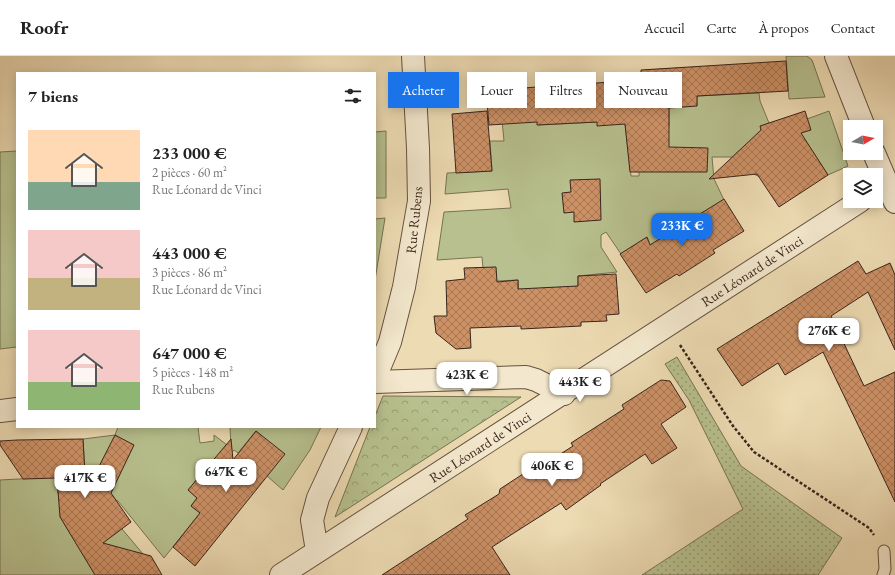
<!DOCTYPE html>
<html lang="fr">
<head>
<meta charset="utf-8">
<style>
  body { margin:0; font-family:"EB Garamond",serif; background:#f6f6f6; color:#222; height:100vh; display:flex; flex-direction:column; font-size:15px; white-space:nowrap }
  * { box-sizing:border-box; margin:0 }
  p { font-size:13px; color:#767676 }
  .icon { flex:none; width:22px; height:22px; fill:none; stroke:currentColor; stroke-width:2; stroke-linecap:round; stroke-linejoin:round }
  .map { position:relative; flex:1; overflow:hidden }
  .panel { position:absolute; left:16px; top:16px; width:360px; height:356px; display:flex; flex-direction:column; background:#fff; border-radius:0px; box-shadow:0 2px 10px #0003 }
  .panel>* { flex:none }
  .hud { position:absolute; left:388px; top:16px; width:380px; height:36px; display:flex; gap:8px }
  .needle { width:26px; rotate:80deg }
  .controls { position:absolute; left:843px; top:64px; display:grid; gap:8px }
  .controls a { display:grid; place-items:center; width:40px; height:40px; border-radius:0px; background:#fff; box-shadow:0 2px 10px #0003; font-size:20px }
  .price { position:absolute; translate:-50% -34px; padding:0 9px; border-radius:8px; background:#fff; color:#222; font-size:13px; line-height:26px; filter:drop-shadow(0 1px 2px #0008) }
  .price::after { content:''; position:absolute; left:50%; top:24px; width:12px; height:9px; margin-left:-6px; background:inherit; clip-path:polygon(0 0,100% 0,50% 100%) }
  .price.selected { background:#1a73e8; color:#fff }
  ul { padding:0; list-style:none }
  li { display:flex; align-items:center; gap:12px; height:100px; padding:0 12px }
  li span { display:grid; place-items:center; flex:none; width:112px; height:80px; border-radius:0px; color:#555 }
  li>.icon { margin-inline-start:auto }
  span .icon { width:48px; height:48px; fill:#fffc; stroke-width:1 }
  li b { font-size:17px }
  h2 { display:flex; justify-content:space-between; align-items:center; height:48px; padding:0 12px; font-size:17px }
  .pill { padding:0 14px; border-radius:0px; background:#fff; box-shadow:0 2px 10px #0003; font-size:14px; line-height:36px }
  .pill.selected { background:#1a73e8; color:#fff }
  header { display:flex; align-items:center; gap:24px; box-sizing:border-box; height:56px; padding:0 20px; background:#fff; border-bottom:1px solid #e0e0e0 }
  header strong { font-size:19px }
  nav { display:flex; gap:22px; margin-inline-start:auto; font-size:14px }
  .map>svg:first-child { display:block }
  .grass { fill:url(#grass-dots); stroke:#787254 }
  .park { fill:url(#park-crowns); stroke:#787254 }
  .garden { fill:#b7c08e; stroke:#787254; fill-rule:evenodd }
  .building { fill:url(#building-cross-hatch); stroke:#3a241b }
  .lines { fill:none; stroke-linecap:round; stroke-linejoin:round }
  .service-casing { stroke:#675241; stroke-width:13 }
  .minor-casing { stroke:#675241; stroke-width:24 }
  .path { stroke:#3a241b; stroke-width:2.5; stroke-dasharray:3 2; stroke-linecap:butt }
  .service { stroke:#f3e8ce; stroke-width:11 }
  .minor { stroke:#f3e8ce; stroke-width:22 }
  .labels { text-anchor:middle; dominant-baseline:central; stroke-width:3; stroke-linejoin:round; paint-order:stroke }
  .street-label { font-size:14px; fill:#3a241b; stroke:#f3e8ce }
</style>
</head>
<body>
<header>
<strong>Roofr</strong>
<nav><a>Accueil</a><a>Carte</a><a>À propos</a><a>Contact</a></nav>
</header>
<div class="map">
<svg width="895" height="519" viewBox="0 0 895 519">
  <defs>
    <pattern id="grass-dots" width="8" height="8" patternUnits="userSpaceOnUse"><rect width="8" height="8" fill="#b7c08e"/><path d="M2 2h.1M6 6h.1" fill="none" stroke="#969c73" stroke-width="1.8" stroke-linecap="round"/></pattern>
    <pattern id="park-crowns" width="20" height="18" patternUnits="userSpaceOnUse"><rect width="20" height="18" fill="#b7c08e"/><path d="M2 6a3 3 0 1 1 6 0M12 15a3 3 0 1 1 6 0" fill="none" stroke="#969c73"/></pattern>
    <pattern id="building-cross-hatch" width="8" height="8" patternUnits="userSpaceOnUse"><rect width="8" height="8" fill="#cd9166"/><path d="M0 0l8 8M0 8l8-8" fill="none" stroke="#a77653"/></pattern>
  </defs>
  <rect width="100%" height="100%" fill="#eddbb3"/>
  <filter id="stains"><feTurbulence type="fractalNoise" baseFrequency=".005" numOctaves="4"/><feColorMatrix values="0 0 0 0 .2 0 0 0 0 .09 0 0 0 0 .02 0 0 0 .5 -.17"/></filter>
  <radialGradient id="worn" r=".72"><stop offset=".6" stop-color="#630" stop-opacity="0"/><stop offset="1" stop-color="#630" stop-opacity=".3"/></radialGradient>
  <path class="grass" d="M677 301 741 410 842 482 818 519H642L743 453 689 344 665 308Z"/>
  <path class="park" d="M383 340 521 341 335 461 370 371H375V360Z"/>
  <g class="garden">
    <path d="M786 0H807L812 4 825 41 789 43Z"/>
    <path d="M759 37 760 45 769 67 807 63 829 55 848 110 828 119 808 89 758 120 749 116 741 93 732 101H712L714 123 724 144 650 189 647 181 621 198 606 176 601 179V191L617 216 578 220V230L519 243 518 224 497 225 483 212 482 201 437 204 444 156 511 152 508 133 445 138 447 117 492 115 490 85H504L502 64 537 61 538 69 597 66 625 68 631 120H639V111L669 70V42L697 50V40Z"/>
    <path d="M386 75V142H375V76Z"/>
    <path d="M17 95V291L0 293V96Z"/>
    <path d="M385 162 375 224V163Z"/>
    <path d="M118 371H198L200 387 214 385V379L231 392 230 371H321L310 394 283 434 267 420 256 375 238 397 234 394 215 417 198 422 188 434 197 442 191 450 200 457 164 502 118 445 100 437 122 473 143 498 139 497 101 519H0V424L57 421 58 438 85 419 83 383 115 379ZM69 455 70 477 60 460Z"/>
  </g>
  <g class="building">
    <path d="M786 5 788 35 697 40V50L669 52V91L708 92 707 116H630L625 68 597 70V66L537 69V66L489 69 486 35 549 30 552 26 580 25 582 28 641 24V14Z"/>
    <path d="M487 55 492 115 456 117 452 58Z"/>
    <path d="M805 55 811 74 801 77 828 119 779 151 757 118 709 123 761 74 760 70Z"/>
    <path d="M600 123 601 164 574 166V156L564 157 562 137 571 136 570 124Z"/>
    <path d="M724 143 744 175 713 194 715 197 679 220 677 218 646 237 620 198 647 181 650 189Z"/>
    <path d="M858 205 866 218 890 207 895 219V294L868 236 831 260 864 330 895 316V446L823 296 785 319 778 307 742 330 717 293Z"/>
    <path d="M496 211 497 226 518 224V233L578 230V220L616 218 619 258 606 259 607 265 581 266V270L521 273V270L470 272 471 292 456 293 436 277 434 260H447L446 225 465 223 464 212Z"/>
    <path d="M661 324 670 325 686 351 661 368 677 392 652 408 645 398 600 428 601 429 566 454 561 447 492 491 510 519H382L468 463 465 459 499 438 500 433 523 418 528 419 573 390 571 387 624 353 622 349Z"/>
    <path d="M256 375 285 398 195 510 173 491 200 457 191 450 197 442 188 434 231 383 233 404Z"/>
    <path d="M115 379 134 389 111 437 131 466 103 487 151 500 162 519H95L60 461 57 422 23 423 0 389V385L17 384 83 383 86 436Z"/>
  </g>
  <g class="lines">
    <g class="service-casing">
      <path id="service" d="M883 519 885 513 884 495"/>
    </g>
    <g class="minor-casing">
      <g id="minor">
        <path d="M836 0 864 71"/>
        <path d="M874 97 895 146"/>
        <path d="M375 322 390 286 404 231 419 145 418 92 413 0"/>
        <path d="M375 326 526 321 536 324 564 338"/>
        <path d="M0 355 17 353"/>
        <path d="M317 495 312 464 318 442 351 371"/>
        <path d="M281 519 860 145"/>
      </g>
    </g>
    <path class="path" d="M680 289 733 370 754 396 869 472 874 479"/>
    <use href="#service" class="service"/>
    <use href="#minor" class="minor"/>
  </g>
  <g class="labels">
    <g class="street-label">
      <text transform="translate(414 164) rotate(-84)">Rue Rubens</text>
      <text transform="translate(752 215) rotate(-33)">Rue Léonard de Vinci</text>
      <text transform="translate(480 391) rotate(-33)">Rue Léonard de Vinci</text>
    </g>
  </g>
  <rect width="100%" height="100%" filter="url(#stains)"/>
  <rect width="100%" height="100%" fill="url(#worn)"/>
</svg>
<div class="controls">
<a><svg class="needle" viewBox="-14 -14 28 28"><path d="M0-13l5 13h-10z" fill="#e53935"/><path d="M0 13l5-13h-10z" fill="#767676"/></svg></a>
<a><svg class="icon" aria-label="layers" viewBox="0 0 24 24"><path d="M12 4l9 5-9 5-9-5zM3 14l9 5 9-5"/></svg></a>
</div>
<b class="price selected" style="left:682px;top:191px">233K €</b>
<b class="price" style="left:829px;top:296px">276K €</b>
<b class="price" style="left:467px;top:340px">423K €</b>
<b class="price" style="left:580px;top:347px">443K €</b>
<b class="price" style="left:552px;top:431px">406K €</b>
<b class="price" style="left:226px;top:437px">647K €</b>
<b class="price" style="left:85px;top:443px">417K €</b>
<div class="hud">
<a class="pill selected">Acheter</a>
<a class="pill">Louer</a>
<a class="pill">Filtres</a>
<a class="pill">Nouveau</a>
</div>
<section class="panel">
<h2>7 biens<svg class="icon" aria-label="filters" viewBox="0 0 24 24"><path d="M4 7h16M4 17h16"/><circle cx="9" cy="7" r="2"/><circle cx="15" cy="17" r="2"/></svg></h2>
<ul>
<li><span style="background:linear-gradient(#ffd9b3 65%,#7fa58c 0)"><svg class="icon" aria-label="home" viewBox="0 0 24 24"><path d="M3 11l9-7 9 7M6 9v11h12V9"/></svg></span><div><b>233 000 €</b><p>2 pièces · 60 m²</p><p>Rue Léonard de Vinci</p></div></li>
<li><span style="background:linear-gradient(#f6c9c9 60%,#c2b280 0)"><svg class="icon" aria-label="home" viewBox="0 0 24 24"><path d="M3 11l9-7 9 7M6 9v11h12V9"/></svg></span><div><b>443 000 €</b><p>3 pièces · 86 m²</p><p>Rue Léonard de Vinci</p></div></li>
<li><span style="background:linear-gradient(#f6c9c9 65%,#8fb573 0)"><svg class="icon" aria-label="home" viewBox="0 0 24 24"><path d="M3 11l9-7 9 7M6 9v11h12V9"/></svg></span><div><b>647 000 €</b><p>5 pièces · 148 m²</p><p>Rue Rubens</p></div></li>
</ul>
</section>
</div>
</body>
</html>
